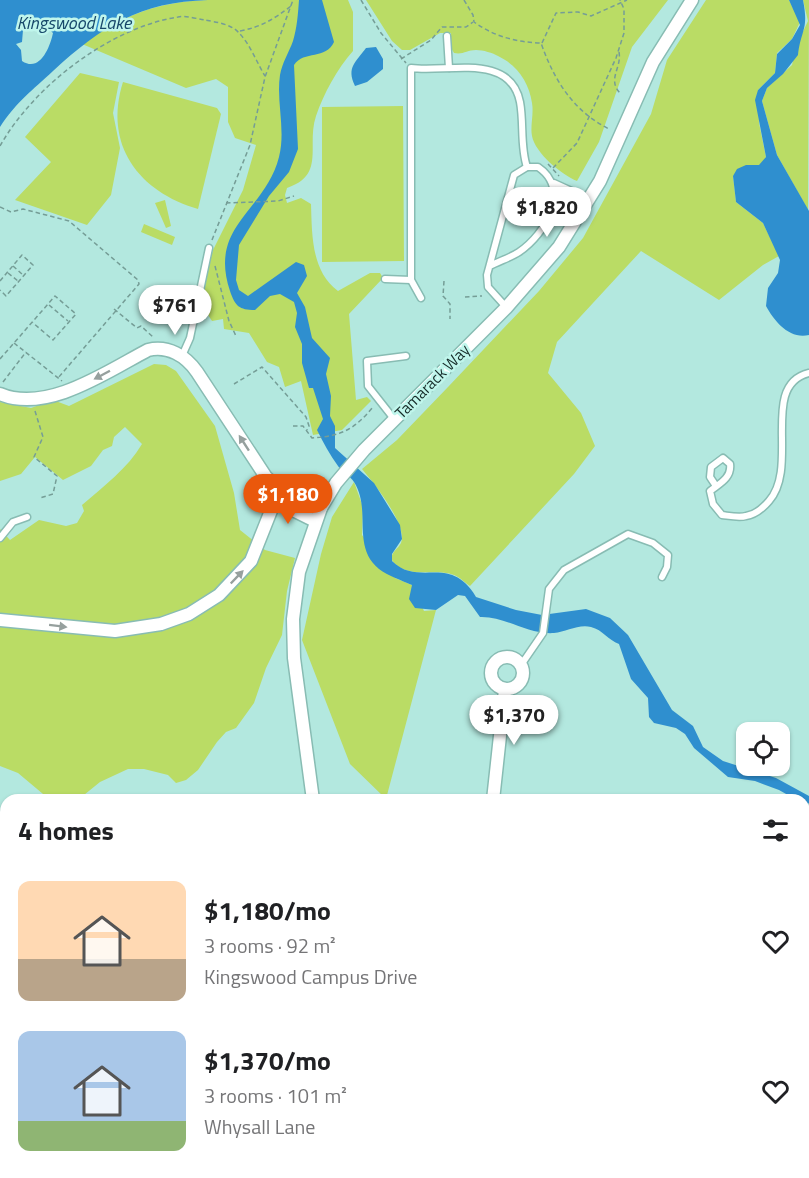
<!DOCTYPE html>
<html lang="en">
<head>
<meta charset="utf-8">
<style>
  body { margin:0; font-family:"Titillium Web",sans-serif; background:#f2f2f2; color:#202124; height:100vh; display:flex; flex-direction:column; font-size:22px; white-space:nowrap }
  * { box-sizing:border-box; margin:0 }
  p { font-size:20px; color:#757577 }
  .icon { flex:none; width:33px; height:33px; fill:none; stroke:currentColor; stroke-width:2; stroke-linecap:round; stroke-linejoin:round }
  .map { position:relative; flex:1; overflow:hidden }
  .panel { position:absolute; left:0px; top:794px; width:810px; height:386px; display:flex; flex-direction:column; background:#fff; border-radius:18px 18px 0 0; box-shadow:0 2px 4px #0004 }
  .panel>* { flex:none }
  .tools { position:absolute; left:736px; top:722px; display:grid; gap:12px }
  .tools a { display:grid; place-items:center; width:54px; height:54px; border-radius:12px; background:#fff; box-shadow:0 2px 4px #0004; font-size:30px }
  .price { position:absolute; translate:-50% -51px; padding:0 14px; border-radius:21px; background:#fff; color:#222; font-size:20px; line-height:39px; filter:drop-shadow(0 2px 3px #0008) }
  .price::after { content:''; position:absolute; left:50%; top:36px; width:18px; height:14px; margin-left:-9px; background:inherit; clip-path:polygon(0 0,100% 0,50% 100%) }
  .price.current { background:#ea580c; color:#fff }
  ul { padding:0; list-style:none }
  li { display:flex; align-items:center; gap:18px; height:150px; padding:0 18px }
  li span { display:grid; place-items:center; flex:none; width:168px; height:120px; border-radius:12px; color:#555 }
  li>.icon { margin-inline-start:auto }
  span .icon { width:72px; height:72px; fill:#fffc; stroke-width:1 }
  li b { font-size:26px }
  h2 { display:flex; justify-content:space-between; align-items:center; height:72px; padding:0 18px; font-size:26px }
  .map>svg:first-child { display:block }
  .green { fill:#badc65 }
  .water { fill:#2f8fcf; fill-rule:evenodd }
  .lines { fill:none; stroke-linecap:round; stroke-linejoin:round }
  .service-casing { stroke:#88bcb3; stroke-width:9 }
  .minor-casing { stroke:#88bcb3; stroke-width:15 }
  .tertiary-casing { stroke:#88bcb3; stroke-width:18 }
  .path { stroke:#759d96; stroke-width:1.5; stroke-dasharray:4.5 3; stroke-linecap:butt }
  .service { stroke:#fff; stroke-width:6 }
  .minor { stroke:#fff; stroke-width:12 }
  .tertiary { stroke:#fff; stroke-width:15 }
  .oneway { fill:#96a09e }
  .labels { text-anchor:middle; dominant-baseline:central; stroke-width:5; stroke-linejoin:round; paint-order:stroke }
  .street-label { font-size:16px; fill:#162b28; stroke:#c0f6ec }
  .water-label { font-size:18px; font-style:italic; fill:#17486a; stroke:#c0f6ec }
</style>
</head>
<body>
<div class="map">
<svg width="809" height="1178" viewBox="0 0 809 1178">
  <rect width="100%" height="100%" fill="#b3e8df"/>
  <g class="green">
    <path d="M208 0H348L353 12V51C337 69 324 93 316 116 306 146 326 175 287 188L285 195 287 203 301 198 311 204C312 234 311 271 338 291L370 273H380L383 278 349 314 356 400 367 397 371 401 342 430 313 435 301 381 285 387 279 367 267 362 249 333 224 329 223 319 212 321 199 301 213 250 243 190 256 145 235 138 228 122V87L216 79 186 88 82 44C125 15 155 2 208 0Z"/>
    <path d="M366 0H668L632 47 599 142 577 181C562 175 535 153 532 136 530 126 534 114 532 103 529 82 517 65 498 56 493 53 483 50 476 50 467 50 463 55 454 53L450 46 451 33H440L410 50H402L392 41Z"/>
    <path d="M706 0H789L800 22 792 39 777 53 775 73 758 90 759 123 766 157 762 164 733 176 736 202 763 223 779 256 763 265 719 300 641 251 557 342 548 373 581 413 595 446 574 474 470 586C465 583 460 577 454 575 434 567 406 581 391 559 392 551 398 549 401 543 408 525 373 482 362 469L397 440 448 387 539 291 583 238 651 114 667 60Z"/>
    <path d="M803 0H809L808 210 777 155 762 101 767 88 792 65 797 44 808 21Z"/>
    <path d="M80 73 119 82 113 113 120 148 111 195 87 225 15 200 51 162 25 137Z"/>
    <path d="M123 82 217 108 221 114 198 209C139 192 103 145 123 82Z"/>
    <path d="M403 106 404 261 322 262V107Z"/>
    <path d="M165 200 171 226 166 228 155 203Z"/>
    <path d="M144 224 175 237 172 245 141 232Z"/>
    <path d="M154 364 166 365 176 371 215 426 234 493 240 530 265 550 295 558 287 591 282 635 266 668 254 703 236 728 226 732 217 742 198 770 186 780 176 783 168 775 144 769H128L100 782 79 799H49L18 773 0 766V529L10 540 39 520 66 526 77 523 84 511 82 505C103 487 128 468 142 444L125 427 114 437 112 446 103 450 91 466 63 480 35 457 21 474 0 481V402L31 408 53 400 69 406Z"/>
    <path d="M354 482 363 507 362 535 395 578 412 585 424 611 436 610 386 799 350 764 302 640 321 554 332 517Z"/>
  </g>
  <g class="water">
    <path d="M0 0H208C140 2 102 26 53 71 33 90 16 102 0 127ZM33 25 35 29 48 28 53 33C50 47 40 73 22 61L21 50 16 44 22 42 23 30Z"/>
    <path d="M299 0H322L334 42C326 60 304 50 294 65L298 149 289 172 269 196 239 245 236 280 239 290 248 296 296 262 304 265 307 276 297 293 305 307 312 338 330 358 326 374 331 396 330 416 335 426V448L374 483 400 525 402 539 392 554V561C419 588 450 553 476 597L516 610 542 615 586 609 610 618 628 635 672 710 693 726 703 747 723 761 776 778 809 796V803L805 806 809 815V834L804 832V800L795 799 779 790 755 781 728 777 694 748 685 734 676 728 654 723 649 717 648 698 631 679 619 644C608 640 603 630 591 627 578 624 566 632 554 633 528 635 505 616 480 617L465 596 458 595 436 610 415 608 409 599 412 585C401 580 388 576 379 569 351 546 372 510 354 482 350 476 342 472 338 466 330 455 323 442 317 430L323 419 313 388H309L302 363V344L295 327 297 313 294 302 280 294 270 296 255 310C239 310 235 306 230 291 208 225 265 212 279 157 286 129 276 102 280 75 282 63 289 52 293 41 297 28 298 14 299 0Z"/>
    <path d="M789 0H803C809 30 801 29 798 55L783 74 767 88 762 101 777 155 809 211V335C790 340 774 321 766 306L768 288 778 273 780 260 763 223 736 202 733 176 737 169 746 165H759L766 157 755 100 758 90 775 73 777 54 792 39 800 25Z"/>
    <path d="M376 47 383 59V69L367 82 355 86C346 67 356 62 366 48Z"/>
  </g>
  <g class="lines">
    <g class="service-casing">
      <g id="service">
        <path d="M447 36 449 68"/>
        <path d="M554 183 589 199"/>
        <path d="M490 266C499 261 510 258 519 252 546 234 571 189 538 167H527L514 175 487 275 488 287 506 307"/>
        <path d="M385 279 411 280"/>
        <path d="M421 298 411 280V68C447 73 510 52 520 102 524 123 520 147 527 167"/>
        <path d="M182 356 190 338 209 248"/>
        <path d="M394 419 368 386 367 361 406 356"/>
        <path d="M716 486 710 477 711 467 723 458 730 464C732 478 719 484 710 491L713 504 722 515C730 516 739 518 746 516 754 515 763 508 769 501 800 466 759 385 809 373"/>
        <path d="M0 538 13 522 27 517"/>
        <path d="M521 665 543 633 549 589 564 570 628 534 653 543 668 555 667 567 662 577"/>
        <path d="M608 1173 610 1178"/>
        <path d="M570 1178 572 1173"/>
      </g>
    </g>
    <g class="minor-casing">
      <g id="minor">
        <path d="M0 394C47 414 108 371 148 350 168 345 186 356 197 372L266 477 275 485 321 508"/>
        <path d="M275 501 315 521"/>
        <path d="M0 620 115 631 161 624 189 614 219 595 251 561 280 488"/>
        <circle cx="507" cy="673" r="16"/>
        <path d="M313 800 294 658 293 619 299 572 321 508 336 483 364 450 506 308 559 247 600 181 653 62 692 0"/>
        <path d="M493 800 505 690"/>
        <path d="M0 1028 6 1026"/>
        <path d="M229 1178 230 1173"/>
        <path d="M251 1178 252 1173"/>
        <path d="M392 1178 401 1175 418 1178"/>
        <path d="M475 1178 477 1173"/>
      </g>
    </g>
    <g class="tertiary-casing">
      <g id="tertiary">
        <path d="M0 1085 6 1105"/>
        <path d="M26 1173 28 1178"/>
      </g>
    </g>
    <g class="path">
      <path d="M361 0 381 33 406 63"/>
      <path d="M464 0 473 15 474 22C495 37 516 42 541 43 554 80 573 111 609 129"/>
      <path d="M240 31C261 27 274 19 291 6"/>
      <path d="M542 43 556 13 578 12 591 16 627 0"/>
      <path d="M619 52C622 68 607 79 620 93"/>
      <path d="M401 59 431 40 442 27H466L473 22"/>
      <path d="M0 146C34 86 109 28 178 17 186 15 197 19 205 20 215 22 232 24 239 33 250 44 257 63 265 76"/>
      <path d="M548 164 559 176"/>
      <path d="M553 168 577 143 616 58 624 33V9L620 0"/>
      <path d="M226 203 278 201 294 196"/>
      <path d="M0 207 11 212 23 209 69 221 138 280 139 284 58 378"/>
      <path d="M212 240 250 145 265 77 293 0"/>
      <path d="M13 266 23 275"/>
      <path d="M215 266 229 321 236 336"/>
      <path d="M8 273 18 281"/>
      <path d="M0 281 22 255 33 265 6 296 0 290"/>
      <path d="M444 281 443 296 450 304V319"/>
      <path d="M465 297 482 296"/>
      <path d="M49 305 68 321"/>
      <path d="M114 309 137 328 141 326 153 337"/>
      <path d="M14 343 62 381"/>
      <path d="M0 359 55 296 76 314 53 340 32 322"/>
      <path d="M3 382 26 352"/>
      <path d="M234 384 262 367 306 417 309 426 307 430"/>
      <path d="M35 411 43 437 34 457 57 476 53 494 40 498"/>
      <path d="M293 426H303L312 438C341 436 354 430 373 407"/>
    </g>
    <use href="#service" class="service"/>
    <use href="#minor" class="minor"/>
    <use href="#tertiary" class="tertiary"/>
  </g>
  <defs><path id="oneway-solid" d="M-6-.8H1V-3.2L6.5 0L1 3.2V.8H-6Z" transform="scale(1.5)"/></defs>
  <g class="oneway">
    <use href="#oneway-solid" transform="translate(102 375) rotate(152)"/>
    <use href="#oneway-solid" transform="translate(244 443) rotate(-123)"/>
    <use href="#oneway-solid" transform="translate(237 577) rotate(-46)"/>
    <use href="#oneway-solid" transform="translate(58 626) rotate(7)"/>
  </g>
  <g class="labels">
    <g class="street-label">
      <text transform="translate(432 381) rotate(-45)">Tamarack Way</text>
    </g>
    <g class="water-label">
      <text x="74" y="22">Kingswood Lake</text>
    </g>
  </g>
</svg>
<div class="tools">
<a><svg class="icon" aria-label="locate" viewBox="0 0 24 24"><circle cx="12" cy="12" r="6"/><path d="M12 2v4M12 18v4M2 12h4M18 12h4"/></svg></a>
</div>
<b class="price" style="left:547px;top:238px">$1,820</b>
<b class="price" style="left:175px;top:336px">$761</b>
<b class="price current" style="left:288px;top:525px">$1,180</b>
<b class="price" style="left:514px;top:746px">$1,370</b>
<section class="panel">
<h2>4 homes<svg class="icon" aria-label="filters" viewBox="0 0 24 24"><path d="M4 7h16M4 17h16"/><circle cx="9" cy="7" r="2"/><circle cx="15" cy="17" r="2"/></svg></h2>
<ul>
<li><span style="background:linear-gradient(#ffd9b3 65%,#b9a48a 0)"><svg class="icon" aria-label="home" viewBox="0 0 24 24"><path d="M3 11l9-7 9 7M6 9v11h12V9"/></svg></span><div><b>$1,180/mo</b><p>3 rooms · 92 m²</p><p>Kingswood Campus Drive</p></div><svg class="icon" aria-label="heart" viewBox="0 0 24 24"><path d="M12 20l-8-8c-3-5 5-10 8-4 3-6 11-1 8 4z"/></svg></li>
<li><span style="background:linear-gradient(#a9c7e8 75%,#8fb573 0)"><svg class="icon" aria-label="home" viewBox="0 0 24 24"><path d="M3 11l9-7 9 7M6 9v11h12V9"/></svg></span><div><b>$1,370/mo</b><p>3 rooms · 101 m²</p><p>Whysall Lane</p></div><svg class="icon" aria-label="heart" viewBox="0 0 24 24"><path d="M12 20l-8-8c-3-5 5-10 8-4 3-6 11-1 8 4z"/></svg></li>
</ul>
</section>
</div>
</body>
</html>
